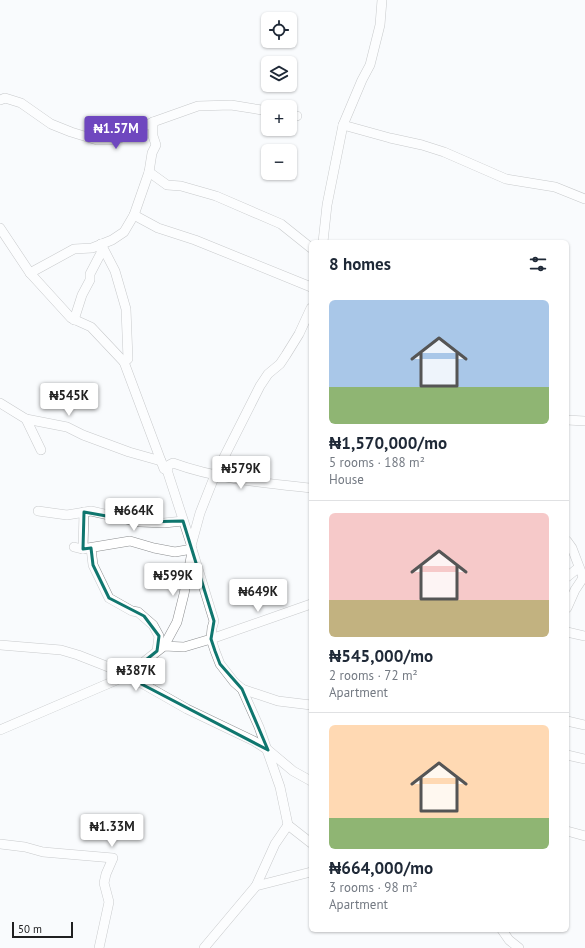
<!DOCTYPE html>
<html lang="en">
<head>
<meta charset="utf-8">
<style>
  body { margin:0; font-family:"PT Sans",sans-serif; background:#f2f2f3; color:#1f2937; height:100vh; display:flex; flex-direction:column; font-size:15px; white-space:nowrap }
  * { box-sizing:border-box; margin:0 }
  p { font-size:13px; color:#747a83 }
  .icon { flex:none; width:22px; height:22px; fill:none; stroke:currentColor; stroke-width:2; stroke-linecap:round; stroke-linejoin:round }
  .map { position:relative; flex:1; overflow:hidden }
  .side { position:absolute; left:309px; top:240px; width:260px; height:692px; display:flex; flex-direction:column; background:#fff; border-radius:6px; box-shadow:0 1px 3px #0004 }
  .side>* { flex:none }
  .tools { position:absolute; left:261px; top:12px; display:grid; gap:8px }
  .tools a { display:grid; place-items:center; width:36px; height:36px; border-radius:6px; background:#fff; box-shadow:0 1px 3px #0004; font-size:20px }
  .scale { position:absolute; left:12px; bottom:10px; width:61px; box-sizing:border-box; padding-left:4px; border:2px solid #202021; border-top:0; font-size:11px; line-height:14px; white-space:nowrap; color:#202021; -webkit-text-stroke:3px #f9fbfd; paint-order:stroke }
  .price { position:absolute; translate:-50% -34px; padding:0 9px; border-radius:4px; background:#fff; color:#222; font-size:13px; line-height:26px; filter:drop-shadow(0 1px 2px #0008) }
  .price::after { content:''; position:absolute; left:50%; top:24px; width:12px; height:9px; margin-left:-6px; background:inherit; clip-path:polygon(0 0,100% 0,50% 100%) }
  .price.on { background:#6f47bf; color:#fff }
  ul { padding:0; list-style:none }
  li { display:grid; align-content:center; gap:8px; height:212px; padding:0 20px }
  li+li { border-top:1px solid #e0e1e3 }
  li span { display:grid; place-items:center; height:124px; border-radius:6px; color:#555 }
  li>.icon { margin-inline-start:auto }
  span .icon { width:72px; height:72px; fill:#fffc; stroke-width:1 }
  li b { font-size:17px }
  h2 { display:flex; justify-content:space-between; align-items:center; height:48px; padding:0 20px; font-size:17px }
  .map>svg:first-child { display:block }
  .lines { fill:none; stroke-linecap:round; stroke-linejoin:round }
  .street-casing { stroke:#8c8e90; stroke-width:10 }
  .street { stroke:#fff; stroke-width:9 }
  .marked { fill:none; stroke:#0f766e; stroke-width:3; stroke-linejoin:round }
</style>
</head>
<body>
<div class="map">
<svg width="585" height="948" viewBox="0 0 585 948">
  <rect width="100%" height="100%" fill="#f9fbfd"/>
  <g class="lines">
    <g class="street-casing">
      <g id="street">
        <path d="M0 100 5 98 21 103 51 124 71 132 97 140H109L120 138 153 122 198 106 231 105 268 111"/>
        <path d="M290 115 297 116"/>
        <path d="M343 125 390 138 422 145 444 152 506 179 555 187 585 199"/>
        <path d="M149 172 167 185 181 186 216 196 281 224 311 248"/>
        <path d="M134 215 158 228 195 240 311 287"/>
        <path d="M0 228 30 273 71 318 91 327 124 362 164 469 167 470"/>
        <path d="M323 242 327 205 343 125 362 80 370 65 380 25 382 0"/>
        <path d="M101 244 115 271 126 309 128 359 124 362"/>
        <path d="M30 273 74 249 92 248 112 240 124 232 134 215 149 172 152 153 156 145 153 136V122"/>
        <path d="M311 308 299 334 286 355 280 364 268 374 260 386 215 475 200 513 191 546 214 621 212 628 211 639 215 651 220 664 234 682 242 689 259 727 280 787 288 825 311 843"/>
        <path d="M74 320 82 295 90 280V274L101 253V244"/>
        <path d="M0 403 26 419"/>
        <path d="M567 420 585 421"/>
        <path d="M41 450 26 419 67 427 83 435 129 452 161 461"/>
        <path d="M38 511 67 515 91 511 140 522 164 523 183 521"/>
        <path d="M567 541 572 548 583 577"/>
        <path d="M191 544 167 470 169 465 173 463C217 479 264 483 311 488"/>
        <path d="M74 547 82 549 130 541 154 548 175 552 192 549"/>
        <path d="M91 548 93 565 109 598 132 611 138 612 153 625 159 636 157 651"/>
        <path d="M83 549 84 512"/>
        <path d="M567 577 578 568"/>
        <path d="M567 608 575 590 585 575"/>
        <path d="M567 632 585 636"/>
        <path d="M0 645 61 650 78 655 106 666 145 685 187 709 254 741 268 750 293 771 311 781"/>
        <path d="M164 646 177 622 184 594 192 552"/>
        <path d="M242 689 278 701 311 705"/>
        <path d="M567 721 585 725"/>
        <path d="M0 730 126 676 164 646 184 647 211 639 311 604"/>
        <path d="M567 755 585 759"/>
        <path d="M567 831 585 836"/>
        <path d="M0 844 25 847 43 852 113 858 106 874 104 883 109 902 99 948"/>
        <path d="M256 886 275 844 288 825"/>
        <path d="M502 930 509 940 519 948"/>
        <path d="M204 948 256 886 311 872"/>
      </g>
    </g>
    <use href="#street" class="street"/>
  </g>
  <path d="M0 0H585V948H0ZM84 512 140 522 183 521 214 621 211 639 215 651 220 664 242 689 268 750 126 676 157 651 159 636 144 616 109 598 93 565 91 548 83 549Z" fill="#f9fbfd" fill-opacity=".55" fill-rule="evenodd"/>
  <path class="marked" d="M84 512 140 522 183 521 214 621 211 639 215 651 220 664 242 689 268 750 126 676 157 651 159 636 144 616 109 598 93 565 91 548 83 549Z"/>
</svg>
<div class="tools">
<a><svg class="icon" aria-label="locate" viewBox="0 0 24 24"><circle cx="12" cy="12" r="6"/><path d="M12 2v4M12 18v4M2 12h4M18 12h4"/></svg></a>
<a><svg class="icon" aria-label="layers" viewBox="0 0 24 24"><path d="M12 4l9 5-9 5-9-5zM3 14l9 5 9-5"/></svg></a>
<a>+</a>
<a>−</a>
</div>
<div class="scale">50 m</div>
<b class="price on" style="left:116px;top:150px">₦1.57M</b>
<b class="price" style="left:69px;top:417px">₦545K</b>
<b class="price" style="left:241px;top:490px">₦579K</b>
<b class="price" style="left:134px;top:532px">₦664K</b>
<b class="price" style="left:173px;top:597px">₦599K</b>
<b class="price" style="left:258px;top:613px">₦649K</b>
<b class="price" style="left:136px;top:692px">₦387K</b>
<b class="price" style="left:112px;top:848px">₦1.33M</b>
<section class="side">
<h2>8 homes<svg class="icon" aria-label="filters" viewBox="0 0 24 24"><path d="M4 7h16M4 17h16"/><circle cx="9" cy="7" r="2"/><circle cx="15" cy="17" r="2"/></svg></h2>
<ul>
<li><span style="background:linear-gradient(#a9c7e8 70%,#8fb573 0)"><svg class="icon" aria-label="home" viewBox="0 0 24 24"><path d="M3 11l9-7 9 7M6 9v11h12V9"/></svg></span><div><b>₦1,570,000/mo</b><p>5 rooms · 188 m²</p><p>House</p></div></li>
<li><span style="background:linear-gradient(#f6c9c9 70%,#c2b280 0)"><svg class="icon" aria-label="home" viewBox="0 0 24 24"><path d="M3 11l9-7 9 7M6 9v11h12V9"/></svg></span><div><b>₦545,000/mo</b><p>2 rooms · 72 m²</p><p>Apartment</p></div></li>
<li><span style="background:linear-gradient(#ffd9b3 75%,#8fb573 0)"><svg class="icon" aria-label="home" viewBox="0 0 24 24"><path d="M3 11l9-7 9 7M6 9v11h12V9"/></svg></span><div><b>₦664,000/mo</b><p>3 rooms · 98 m²</p><p>Apartment</p></div></li>
</ul>
</section>
</div>
</body>
</html>
